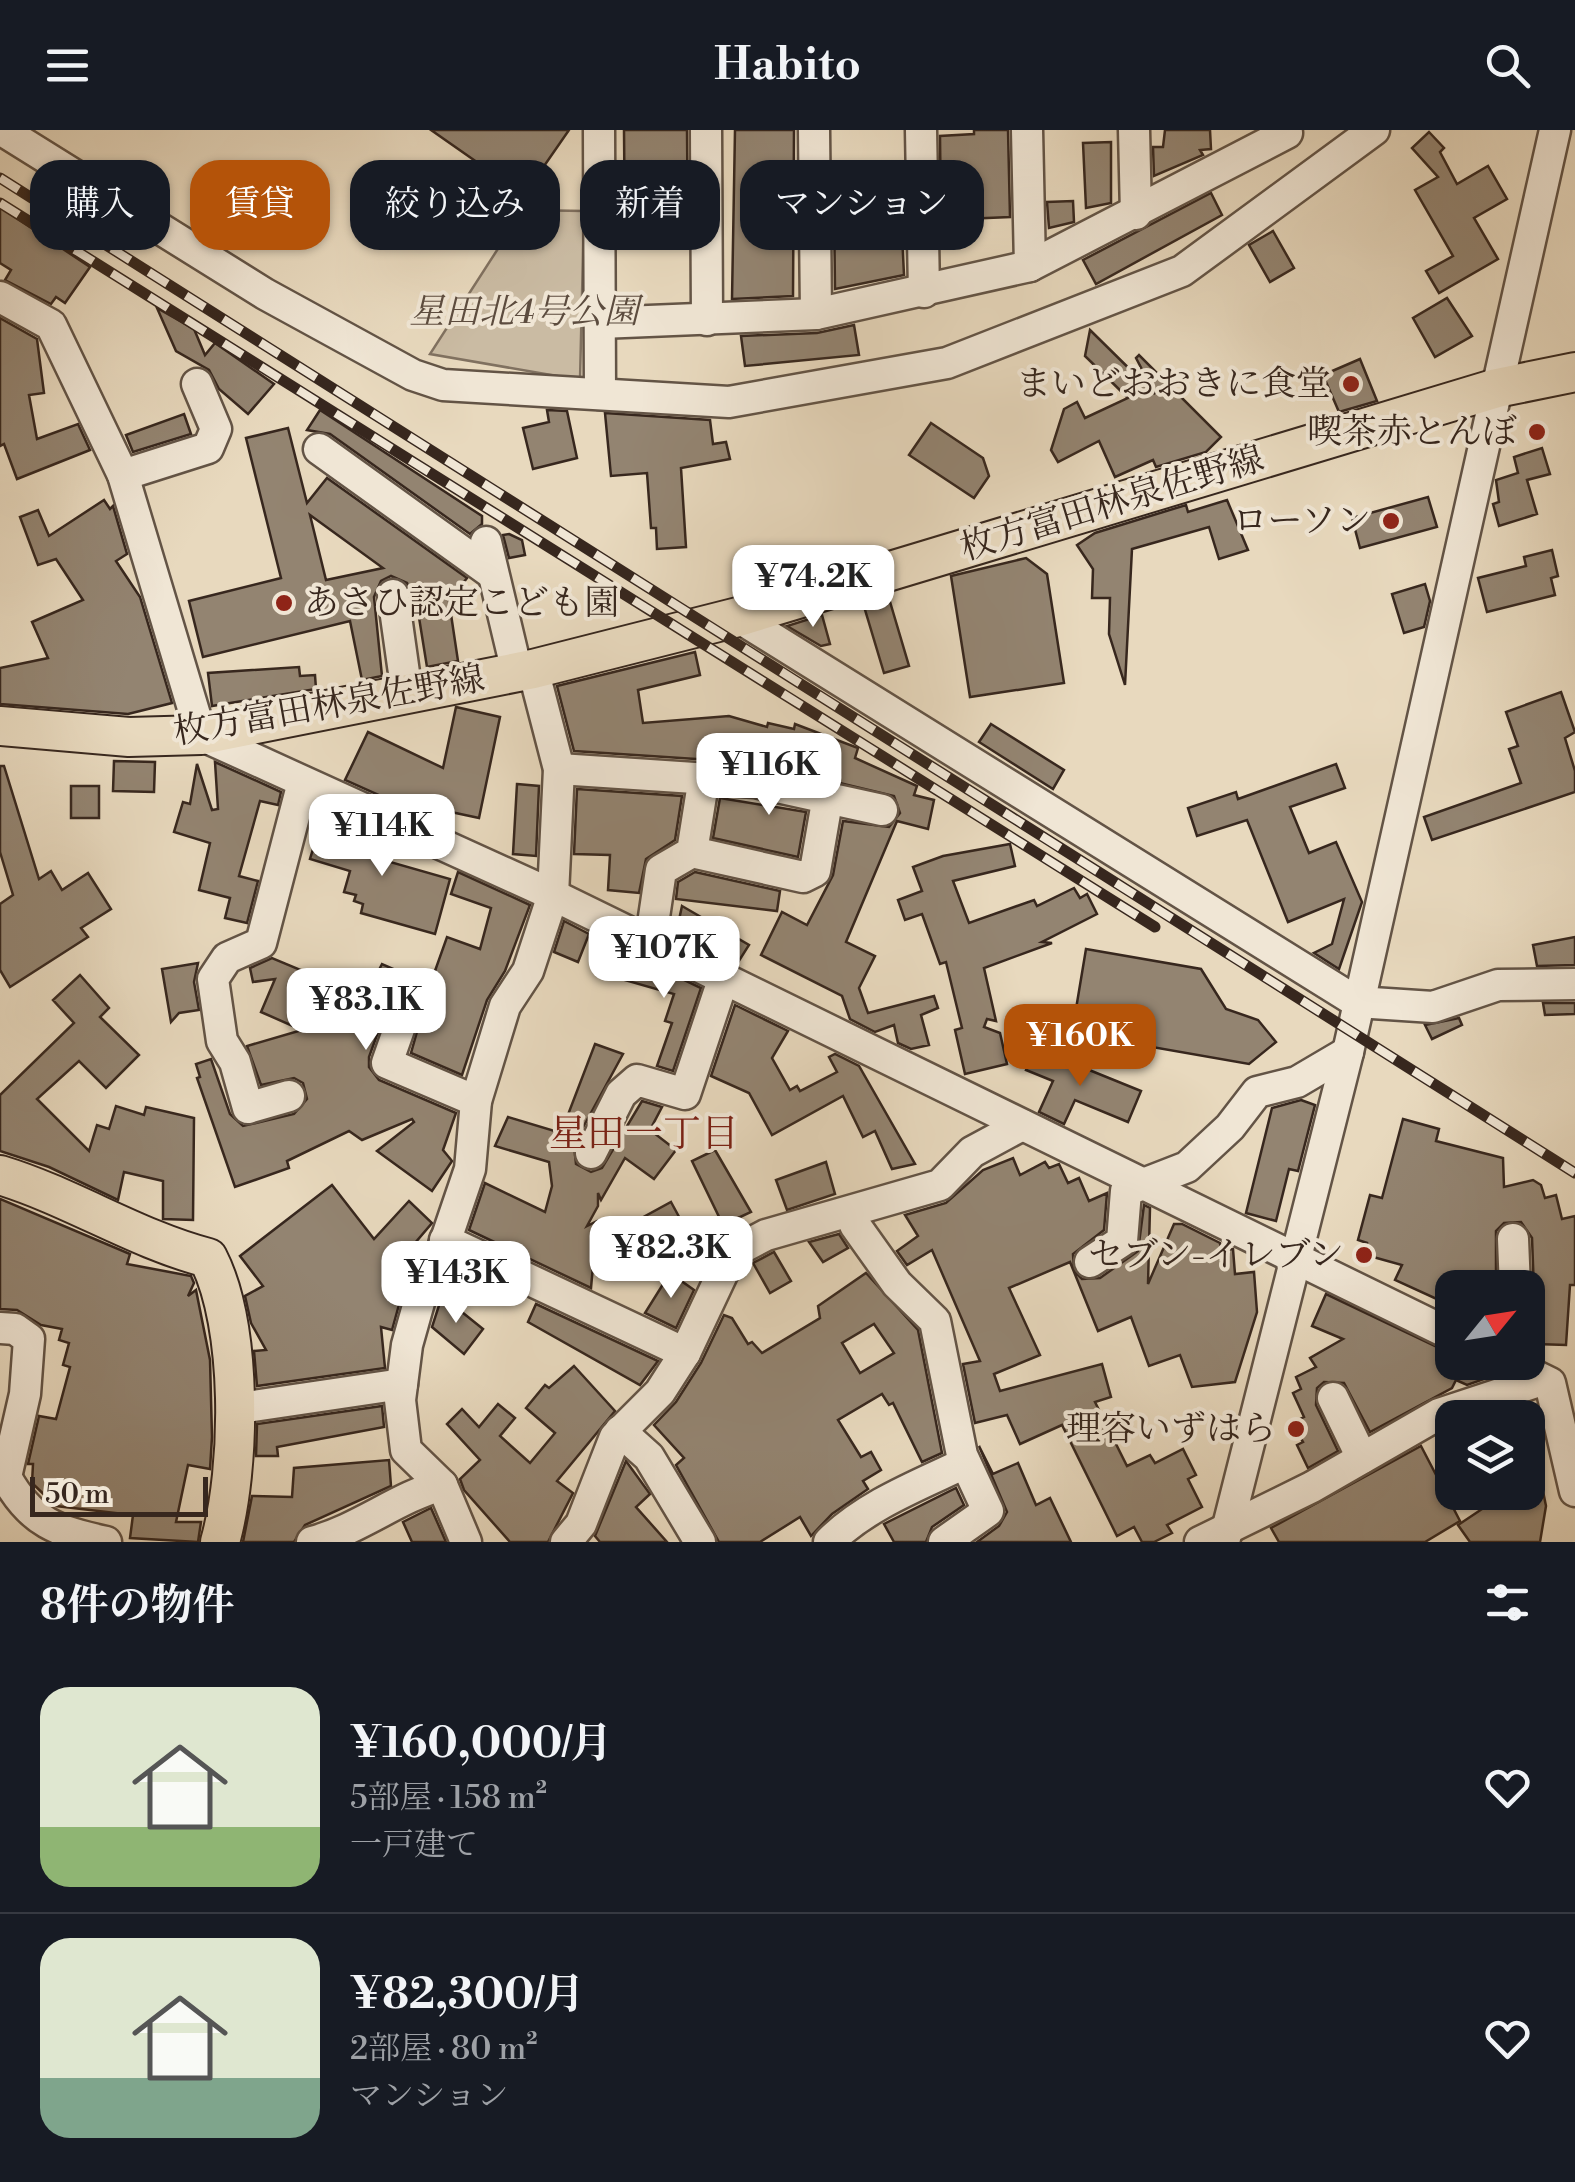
<!DOCTYPE html>
<html lang="ja">
<head>
<meta charset="utf-8">
<style>
  body { margin:0; font-family:"Libre Bodoni","Noto Serif JP",serif; background:#242831; color:#f1f3f6; height:100vh; display:flex; flex-direction:column; font-size:38px; white-space:nowrap }
  * { box-sizing:border-box; margin:0 }
  p { font-size:32px; color:#9ea1a6 }
  .icon { flex:none; width:55px; height:55px; fill:none; stroke:currentColor; stroke-width:2; stroke-linecap:round; stroke-linejoin:round }
  .map { position:relative; height:1412px; overflow:hidden }
  .sheet { display:flex; flex-direction:column; background:#171b24; flex:1 }
  .sheet>* { flex:none }
  .top-card { position:absolute; left:30px; top:30px; width:1000px; height:90px; display:flex; gap:20px }
  .needle { width:65px; rotate:60deg }
  .controls { position:absolute; left:1435px; top:1140px; display:grid; gap:20px }
  .controls a { display:grid; place-items:center; width:110px; height:110px; border-radius:20px; background:#171b24; box-shadow:0 2px 8px #0004; font-size:50px }
  .scale { position:absolute; left:30px; bottom:25px; width:178px; box-sizing:border-box; padding-left:10px; border:5px solid #37271e; border-top:0; font-size:28px; line-height:35px; white-space:nowrap; color:#37271e; -webkit-text-stroke:8px #f0e6d5; paint-order:stroke }
  .price { position:absolute; translate:-50% -85px; padding:0 22px; border-radius:20px; background:#fff; color:#222; font-size:32px; line-height:65px; filter:drop-shadow(0 2px 5px #0008) }
  .price::after { content:''; position:absolute; left:50%; top:60px; width:30px; height:22px; margin-left:-15px; background:inherit; clip-path:polygon(0 0,100% 0,50% 100%) }
  .price.current { background:#b45309; color:#fff }
  ul { padding:0; list-style:none }
  li { display:flex; align-items:center; gap:30px; height:250px; padding:0 40px }
  li+li { border-top:2px solid #363941 }
  li span { display:grid; place-items:center; flex:none; width:280px; height:200px; border-radius:30px; color:#555 }
  li>.icon { margin-inline-start:auto }
  span .icon { width:120px; height:120px; fill:#fffc; stroke-width:1 }
  li b { font-size:42px }
  h2 { display:flex; justify-content:space-between; align-items:center; height:120px; padding:0 40px; font-size:42px }
  .pill { padding:0 35px; border-radius:30px; background:#171b24; box-shadow:0 2px 8px #0004; font-size:35px; line-height:90px }
  .pill.current { background:#b45309; color:#fff }
  header { display:flex; justify-content:space-between; align-items:center; height:130px; padding:0 40px; background:#171b24; font-size:45px; font-weight:700 }
  .map>svg:first-child { display:block }
  .green { fill:#cabba3; stroke:#807160; stroke-width:2.5 }
  .building { fill:#938471; stroke:#37271e; stroke-width:2.5; fill-rule:evenodd }
  .lines { fill:none; stroke-linecap:round; stroke-linejoin:round }
  .minor-casing { stroke:#635446; stroke-width:35 }
  .major-casing { stroke:#37271e; stroke-width:42 }
  .minor { stroke:#f0e6d5; stroke-width:30 }
  .major { stroke:#e8d9be; stroke-width:38 }
  .rail-casing { stroke:#37271e; stroke-width:11 }
  .rail { stroke:#f0e6d5; stroke-width:8; stroke-dasharray:22; stroke-linecap:butt }
  .poi-dot { fill:#8f2418; stroke:#f0e6d5; stroke-width:4 }
  .labels { text-anchor:middle; dominant-baseline:central; stroke-width:8; stroke-linejoin:round; paint-order:stroke }
  .park-label { font-size:35px; font-style:italic; fill:#5c4c3f; stroke:#f0e6d5 }
  .poi-label { font-size:35px; fill:#37271e; stroke:#f0e6d5; text-anchor:end }
  .street-label { font-size:35px; fill:#37271e; stroke:#f0e6d5 }
  .neighbourhood-label { font-size:38px; fill:#7a1f14; stroke:#f0e6d5 }
</style>
</head>
<body>
<header><svg class="icon" aria-label="menu" viewBox="0 0 24 24"><path d="M4 6h16M4 12h16M4 18h16"/></svg>Habito<svg class="icon" aria-label="search" viewBox="0 0 24 24"><circle cx="10" cy="10" r="6"/><path d="M15 15l6 6"/></svg></header>
<div class="map">
<svg width="1575" height="1412" viewBox="0 0 1575 1412">
  <rect width="100%" height="100%" fill="#e8d9be"/>
  <filter id="stains"><feTurbulence type="fractalNoise" baseFrequency=".002" numOctaves="4"/><feColorMatrix values="0 0 0 0 .2 0 0 0 0 .09 0 0 0 0 .02 0 0 0 .5 -.17"/></filter>
  <radialGradient id="worn" r=".72"><stop offset=".6" stop-color="#630" stop-opacity="0"/><stop offset="1" stop-color="#630" stop-opacity=".3"/></radialGradient>
  <path class="green" d="M523 80 584 81 580 250 430 224Z"/>
  <g class="building">
    <path d="M431 0H569L524 65Z"/>
    <path d="M624 0H687L688 115H625Z"/>
    <path d="M735 0H794L793 166 732 169Z"/>
    <path d="M974 0H1008L1010 87 941 90 940 6 974 4Z"/>
    <path d="M1165 0H1210L1211 19 1200 20 1203 25 1154 46 1153 17H1163Z"/>
    <path d="M1429 2 1444 18 1440 22 1457 54 1488 36 1507 69 1474 88 1498 129 1439 163 1426 141 1453 126 1415 60 1438 47 1412 18Z"/>
    <path d="M1111 12V73L1086 78 1083 13Z"/>
    <path d="M899 43 904 145 835 159 834 76 870 72 868 45Z"/>
    <path d="M1211 63 1222 85 1096 154 1083 130Z"/>
    <path d="M1073 71 1074 92 1049 98 1047 72Z"/>
    <path d="M0 77 90 137 65 173 56 167 51 174 5 150 11 140 0 133Z"/>
    <path d="M1273 101 1294 138 1270 152 1249 115Z"/>
    <path d="M1447 168 1472 206 1435 227 1413 188Z"/>
    <path d="M157 178 194 199 205 225 215 213 274 254 248 284 219 259 209 240 176 221Z"/>
    <path d="M0 188 37 209 44 263 29 265 37 309 78 294 90 320 17 349 4 314 0 316Z"/>
    <path d="M854 195 859 225 745 236 741 206 817 203Z"/>
    <path d="M1090 200 1155 264 1136 228 1139 225 1221 307 1206 322 1156 337 1153 330 1115 347 1099 311 1058 332 1051 320 1064 279 1077 272 1085 288 1128 268 1085 226Z"/>
    <path d="M1360 229 1377 271 1339 282 1323 245Z"/>
    <path d="M320 280 482 386V394L470 404 330 304 307 300Z"/>
    <path d="M547 280 567 281 577 328 533 339 523 298 549 292Z"/>
    <path d="M605 283 710 290 713 314 726 312 730 329 681 338 686 417 657 419 656 398H651L647 343 611 346Z"/>
    <path d="M184 284 191 304 133 322 126 305Z"/>
    <path d="M931 293 983 328 989 346 974 368 909 325Z"/>
    <path d="M288 298 307 373 327 348 467 448 449 471 458 531 427 537 417 475 413 476 407 453 391 446 381 451 374 467 382 546 362 550 350 491 203 527 189 471 281 448 246 308ZM310 385 383 438 326 450Z"/>
    <path d="M1542 318 1550 344 1527 350 1537 384 1499 396 1493 374 1499 372 1496 350 1518 343 1514 327Z"/>
    <path d="M1428 367 1437 397 1360 418 1352 388Z"/>
    <path d="M104 370 110 379 113 376 127 424 116 431 140 467 172 573 128 584 0 574V538L48 528 32 492 83 470 56 429 38 435 20 387 38 380 49 406Z"/>
    <path d="M1227 370 1248 420 1219 429 1209 397 1132 419 1125 555 1109 504 1110 468H1092L1093 439 1077 415 1095 403 1186 375 1188 382Z"/>
    <path d="M509 404 522 410 525 425 509 428 503 405Z"/>
    <path d="M1552 420 1558 446 1551 448 1555 465 1487 482 1478 448 1526 436 1524 427Z"/>
    <path d="M1026 428 1047 444 1064 553 970 567 951 446Z"/>
    <path d="M1425 454 1430 471 1424 497 1404 503 1392 464Z"/>
    <path d="M888 465 909 536 884 543 863 473Z"/>
    <path d="M822 485 830 514 821 516 787 496Z"/>
    <path d="M695 522 700 545 638 560 643 593 729 586 767 597 768 593 794 599 795 594 858 618 855 628 917 656 914 665 934 670 928 699 897 691 846 812 875 826 859 858 868 883 934 866 938 878 921 885 929 915 911 919 898 913 894 895 875 902 850 889 842 866 761 825 782 782 807 795 833 745 843 691 889 697 900 683 894 666 757 633 574 621 557 556Z"/>
    <path d="M299 537 300 546 315 545 316 559 212 576 208 543Z"/>
    <path d="M1561 562 1575 602 1565 608 1575 641V662L1432 710 1424 687 1521 653 1509 619 1518 616 1506 582Z"/>
    <path d="M456 577 500 587 479 688 418 675 414 681 345 650 368 602 443 638Z"/>
    <path d="M991 594 1064 640 1053 659 979 612Z"/>
    <path d="M114 631 155 632 154 662 113 661Z"/>
    <path d="M215 632 281 662 278 675 260 671 239 746 258 751 247 793 225 788 230 768 199 760 210 713 174 702 183 672 190 674 197 634 212 680 218 679Z"/>
    <path d="M1336 634 1345 658 1290 677 1309 723 1336 712 1362 772 1339 839 1314 823 1332 814 1344 769 1288 792 1247 690 1197 706 1188 678 1236 662 1238 669Z"/>
    <path d="M0 636H4L39 749 51 741 62 760 88 743 111 779 81 798 88 807 10 857 0 840V774L13 765 0 722Z"/>
    <path d="M517 654 539 656 536 726 513 724Z"/>
    <rect x="71" y="656" width="28" height="32"/>
    <path d="M577 659 682 666 675 710 646 729 639 763 608 760 610 725 574 724Z"/>
    <path d="M720 668 806 682 798 727 713 708Z"/>
    <path d="M322 690 389 711 383 730 450 749 435 804 361 783 363 774 354 771 356 765 344 762 350 741 310 729Z"/>
    <path d="M1010 714 1015 736 953 751 969 793 1034 770 1037 776 1074 758 1080 768 1087 764 1097 784 1042 812 1052 813 984 838 996 891 987 889 984 897 1000 903 1007 934 965 944 955 900 962 898 946 832 940 834 922 784 905 790 898 770 922 761 913 737 943 726Z"/>
    <path d="M458 742 530 775 505 841 487 870 462 945 411 923 424 877 411 861 395 864 389 872 369 927V937L379 950 456 983 443 1020 452 1031 432 1061 377 1021 414 992 412 989 362 1010 349 1001 287 1031 289 1038 235 1057 197 948 200 947 196 934 211 929 230 984 243 996 294 984 307 969 303 953 294 948 261 955 247 916 302 900 261 882 275 849 253 852 250 838 272 828 365 867 382 834 430 855 447 807 480 819 491 778 451 764Z"/>
    <path d="M695 742 780 761 777 781 676 769 678 752Z"/>
    <path d="M682 776 749 815 737 834 676 804Z"/>
    <path d="M564 791 589 804 578 832 554 822Z"/>
    <path d="M1575 807V835L1537 836 1533 815Z"/>
    <path d="M1086 819 1201 839 1226 879 1258 890 1276 912 1249 934 1072 903Z"/>
    <path d="M622 820 701 858 673 941 657 936 672 893 665 891 674 864 614 847Z"/>
    <path d="M198 833 194 852 199 880 179 883 171 892 162 839Z"/>
    <path d="M80 845 109 878 100 887 139 925 106 958 79 931 37 969 89 1021 97 995 109 999 116 976 144 985 146 977 194 988 193 1090 163 1089V1051L124 1042 118 1070 49 1037 0 1021V965L74 893 53 870Z"/>
    <path d="M1543 873H1575V884L1545 885Z"/>
    <path d="M735 875 788 901 772 928 790 960 797 956 800 961 837 942 829 927 835 924 859 936 915 1034 892 1039 875 1001 863 1007 843 966 772 1005 749 963 711 946Z"/>
    <path d="M1459 888 1462 895 1432 909 1425 895Z"/>
    <path d="M595 914 623 924 574 1014 576 1034 591 1042 602 1038 642 971 662 977 650 1000 676 1020 654 1049 625 1028 601 1070 598 1063V1076L587 1096 597 1091 591 1158 469 1100 485 1053 545 1082 552 1056 549 1032 495 1016 508 987 561 1003Z"/>
    <path d="M1035 918 1141 961 1128 992 1075 970 1064 994 1039 982 1053 951 1026 940Z"/>
    <path d="M1301 970 1315 975 1298 1041 1289 1039 1276 1091 1246 1083 1272 978Z"/>
    <path d="M1403 989 1439 999 1436 1011 1503 1028 1504 1057 1533 1050 1541 1055 1545 1068 1556 1065 1562 1089 1575 1086V1155H1570L1566 1215 1536 1214 1532 1108 1521 1092 1504 1093 1496 1101V1158H1452V1176L1395 1150 1402 1135 1366 1125 1367 1113 1358 1110 1370 1065 1382 1068Z"/>
    <path d="M715 1020 751 1082 723 1095 692 1031Z"/>
    <path d="M1013 1028 1020 1045 1045 1032 1049 1038 1059 1034 1068 1053 1079 1048 1089 1071 1107 1063 1104 1100 1073 1124 1074 1141 1082 1149 1100 1148 1138 1121 1144 1075 1150 1078 1148 1154 1174 1094H1182L1220 1113 1221 1120 1233 1119 1235 1144 1254 1142 1257 1182 1235 1252 1192 1257 1180 1225 1149 1236 1131 1187 1098 1201 1070 1132 1009 1158 1040 1225 994 1244 1000 1261 1102 1234 1111 1267 1095 1272 1127 1336 1150 1325 1155 1333 1183 1319 1196 1345 1188 1349 1202 1377 1167 1395 1172 1403 1154 1412H1142L1134 1397 1117 1406 1062 1295 1020 1314 1007 1285 975 1293 963 1234 980 1231 932 1120 907 1135 897 1121 918 1106 905 1085 946 1073 983 1040Z"/>
    <path d="M826 1032 835 1064 787 1080 776 1050Z"/>
    <path d="M332 1055 374 1109 409 1071 432 1093 392 1140 405 1153 392 1200 381 1197 385 1238 257 1256 254 1221 266 1220 251 1193 245 1166 263 1156 240 1126Z"/>
    <path d="M0 1069 130 1124 127 1134 191 1146 194 1153 188 1166 196 1160 210 1230 212 1307 210 1339 188 1335 176 1392H201L198 1412 130 1408 133 1385 56 1376 32 1353 33 1334H28L39 1286 56 1289 70 1237 63 1235 69 1213 59 1210 62 1199 41 1195 17 1180 0 1179Z"/>
    <path d="M671 1072 697 1120 638 1147 616 1102Z"/>
    <path d="M839 1104 848 1118 823 1132 809 1112Z"/>
    <path d="M774 1122 791 1151 770 1163 753 1133Z"/>
    <path d="M670 1143 694 1160 676 1198 645 1183Z"/>
    <path d="M866 1143 918 1200 942 1323 922 1332 893 1273 889 1275 882 1264 838 1290 861 1327 871 1322 881 1340 863 1351 868 1359 832 1384 811 1406 800 1387 760 1412H719L676 1335 684 1328 654 1295 676 1272 701 1233 724 1185 732 1188 748 1214 752 1212 762 1223 820 1188 818 1176ZM874 1194 894 1223 860 1243 842 1213Z"/>
    <path d="M1326 1164 1452 1224V1232H1488L1490 1247 1467 1255 1456 1250 1452 1258 1370 1302 1344 1253 1324 1252 1317 1258 1316 1275 1338 1321 1308 1338 1297 1315 1303 1312 1292 1293 1304 1287 1293 1263 1301 1259 1296 1247 1316 1237 1310 1228 1343 1209 1312 1196Z"/>
    <path d="M442 1166 483 1199 464 1224 432 1197Z"/>
    <path d="M536 1174 658 1231 640 1255 528 1192Z"/>
    <path d="M574 1236 615 1281 557 1351 573 1363 548 1412H510L464 1360 460 1349 480 1330 447 1294 462 1279 479 1297 498 1274 515 1288 500 1306 530 1333 555 1303 526 1278 545 1255 549 1258Z"/>
    <path d="M382 1276 384 1297 277 1317 278 1326H256L257 1294Z"/>
    <path d="M979 1316 993 1344 1018 1333 1036 1375 1050 1368 1071 1412H977L999 1396 1007 1382Z"/>
    <path d="M1421 1316 1460 1391 1425 1412H1279L1271 1398Z"/>
    <path d="M1536 1327 1546 1376 1540 1412H1470L1458 1395 1506 1363 1528 1367V1328Z"/>
    <path d="M389 1330 391 1356 305 1395 294 1412H243L252 1366 292 1367 294 1338Z"/>
    <path d="M626 1331 650 1364 636 1377 667 1412H600L595 1406Z"/>
    <path d="M956 1358 964 1375 932 1397 926 1412H894L884 1394Z"/>
    <path d="M431 1378 446 1412H412L403 1392Z"/>
  </g>
  <g class="lines">
    <g class="minor-casing">
      <g id="minor">
        <path d="M2 0 265 164 413 245 443 255 729 272 947 233 1182 141 1374 0"/>
        <path d="M599 0 600 264"/>
        <path d="M706 0 707 190"/>
        <path d="M814 0 816 184"/>
        <path d="M921 0 924 162"/>
        <path d="M1027 0 1030 136"/>
        <path d="M1134 0 1136 84"/>
        <path d="M0 167 51 195 123 345 201 605 553 765 1452 1205"/>
        <path d="M600 193 816 184 1030 136 1287 3"/>
        <path d="M319 319 493 444"/>
        <path d="M123 345 208 318 216 299 197 254"/>
        <path d="M486 412 517 542"/>
        <path d="M393 465 407 564"/>
        <path d="M738 487 1357 872 1433 877 1498 855 1575 854"/>
        <path d="M559 639 755 652 882 680"/>
        <path d="M692 722 803 747 815 741 828 666"/>
        <path d="M650 814 661 740 692 722 704 647"/>
        <path d="M406 879 387 933 476 971"/>
        <path d="M289 966 248 978 235 932 222 911 213 849 227 828 261 813 303 652"/>
        <path d="M591 1023 621 964 637 950 685 964 723 850"/>
        <path d="M1133 1058 1187 1037 1230 997 1257 962 1297 952 1348 922"/>
        <path d="M852 1082 855 1095 897 1154 935 1191 962 1325 988 1381 944 1412"/>
        <path d="M1513 1109 1515 1158"/>
        <path d="M445 1110 685 1223"/>
        <path d="M1090 1132 1122 1111 1126 1061"/>
        <path d="M0 1198 15 1199 29 1209 25 1264 6 1347"/>
        <path d="M1507 1232 1550 1253 1575 1361"/>
        <path d="M1333 1268 1362 1328"/>
        <path d="M233 1279 402 1254"/>
        <path d="M620 1301 649 1327 700 1412"/>
        <path d="M0 1347H6C31 1393 57 1401 106 1412"/>
        <path d="M312 1412C360 1399 396 1368 442 1355"/>
        <path d="M466 1412 442 1355 406 1320 400 1270 407 1215 427 1144 440 1127 470 1039 476 971 505 876 528 841 553 765 559 639 533 539"/>
        <path d="M566 1412 581 1394 615 1307 660 1262 685 1223 732 1123 766 1105 940 1055 972 1022 1022 995"/>
        <path d="M829 1412C866 1375 919 1355 965 1333"/>
        <path d="M1200 1412 1312 1357 1439 1284 1542 1250"/>
        <path d="M1224 1412 1348 922 1555 0"/>
      </g>
    </g>
    <g class="major-casing">
      <g id="major">
        <path d="M0 596 129 607 201 605 533 539 738 487 1497 258 1575 242"/>
        <path d="M0 1045C72 1067 135 1109 208 1128 243 1196 241 1338 220 1412"/>
      </g>
    </g>
    <use href="#minor" class="minor"/>
    <use href="#major" class="major"/>
    <g class="rail-casing">
      <g id="rail">
        <path d="M0 48 1575 1043"/>
        <path d="M0 73 1155 797"/>
      </g>
    </g>
    <use href="#rail" class="rail"/>
  </g>
  <g class="poi-dot">
    <circle cx="1351" cy="254" r="10"/>
    <circle cx="1537" cy="302" r="10"/>
    <circle cx="1391" cy="391" r="10"/>
    <circle cx="284" cy="473" r="10"/>
    <circle cx="1364" cy="1125" r="10"/>
    <circle cx="1296" cy="1299" r="10"/>
  </g>
  <g class="labels">
    <g class="park-label">
      <text x="524" y="182">星田北4号公園</text>
    </g>
    <g class="poi-label">
      <text x="1331" y="254">まいどおおきに食堂</text>
      <text x="1517" y="302">喫茶赤とんぼ</text>
      <text x="1371" y="391">ローソン</text>
      <text x="304" y="473" text-anchor="start">あさひ認定こども園</text>
      <text x="1344" y="1125">セブン-イレブン</text>
      <text x="1276" y="1299">理容いずはら</text>
    </g>
    <g class="street-label">
      <text transform="translate(1112 374) rotate(-17)">枚方富田林泉佐野線</text>
      <text transform="translate(329 576) rotate(-10)">枚方富田林泉佐野線</text>
    </g>
    <g class="neighbourhood-label">
      <text x="644" y="1004">星田一丁目</text>
    </g>
  </g>
  <rect width="100%" height="100%" filter="url(#stains)"/>
  <rect width="100%" height="100%" fill="url(#worn)"/>
</svg>
<div class="controls">
<a><svg class="needle" viewBox="-14 -14 28 28"><path d="M0-13l5 13h-10z" fill="#e53935"/><path d="M0 13l5-13h-10z" fill="#9ea1a6"/></svg></a>
<a><svg class="icon" aria-label="layers" viewBox="0 0 24 24"><path d="M12 4l9 5-9 5-9-5zM3 14l9 5 9-5"/></svg></a>
</div>
<div class="scale">50 m</div>
<b class="price" style="left:813px;top:500px">¥74.2K</b>
<b class="price" style="left:769px;top:688px">¥116K</b>
<b class="price" style="left:382px;top:749px">¥114K</b>
<b class="price" style="left:664px;top:871px">¥107K</b>
<b class="price" style="left:366px;top:923px">¥83.1K</b>
<b class="price current" style="left:1080px;top:959px">¥160K</b>
<b class="price" style="left:671px;top:1171px">¥82.3K</b>
<b class="price" style="left:456px;top:1196px">¥143K</b>
<div class="top-card">
<a class="pill">購入</a>
<a class="pill current">賃貸</a>
<a class="pill">絞り込み</a>
<a class="pill">新着</a>
<a class="pill">マンション</a>
</div>
</div>
<section class="sheet">
<h2>8件の物件<svg class="icon" aria-label="filters" viewBox="0 0 24 24"><path d="M4 7h16M4 17h16"/><circle cx="9" cy="7" r="2"/><circle cx="15" cy="17" r="2"/></svg></h2>
<ul>
<li><span style="background:linear-gradient(#dfe7d0 70%,#8fb573 0)"><svg class="icon" aria-label="home" viewBox="0 0 24 24"><path d="M3 11l9-7 9 7M6 9v11h12V9"/></svg></span><div><b>¥160,000/月</b><p>5部屋 · 158 m²</p><p>一戸建て</p></div><svg class="icon" aria-label="heart" viewBox="0 0 24 24"><path d="M12 20l-8-8c-3-5 5-10 8-4 3-6 11-1 8 4z"/></svg></li>
<li><span style="background:linear-gradient(#dfe7d0 70%,#7fa58c 0)"><svg class="icon" aria-label="home" viewBox="0 0 24 24"><path d="M3 11l9-7 9 7M6 9v11h12V9"/></svg></span><div><b>¥82,300/月</b><p>2部屋 · 80 m²</p><p>マンション</p></div><svg class="icon" aria-label="heart" viewBox="0 0 24 24"><path d="M12 20l-8-8c-3-5 5-10 8-4 3-6 11-1 8 4z"/></svg></li>
</ul>
</section>
</body>
</html>
